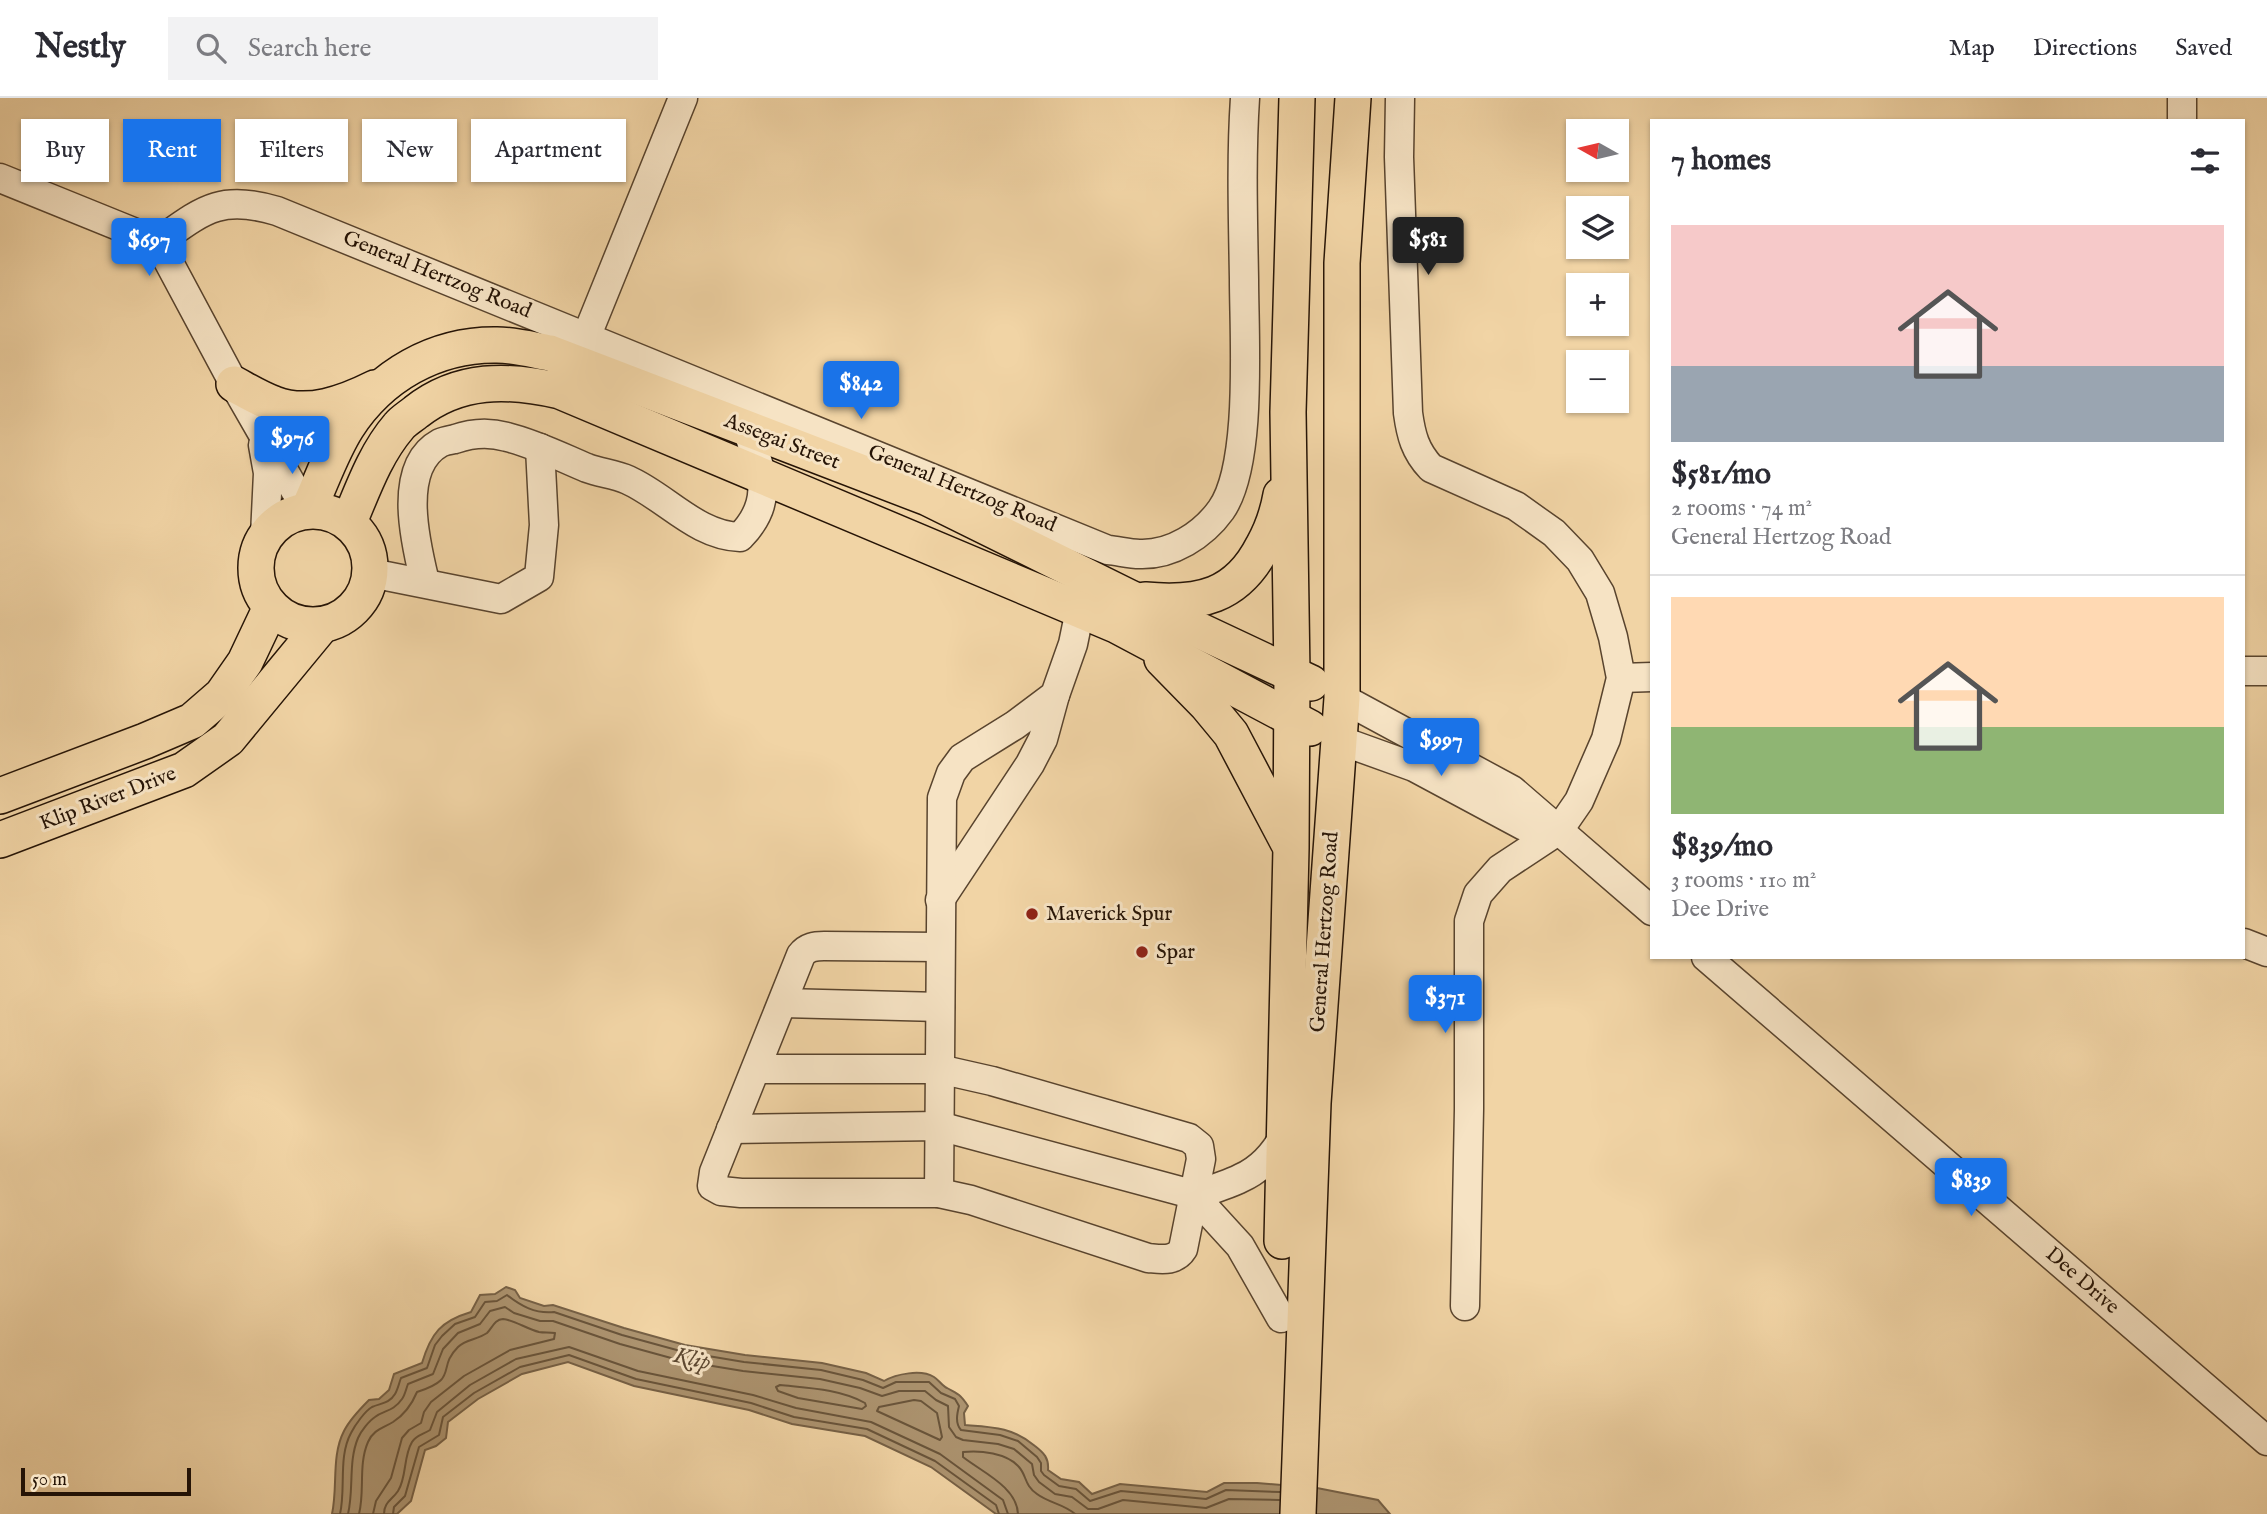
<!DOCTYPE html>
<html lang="en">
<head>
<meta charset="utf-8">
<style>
  body { margin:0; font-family:"IM FELL English",serif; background:#f2f2f3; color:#2b2b33; height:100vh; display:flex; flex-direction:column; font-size:26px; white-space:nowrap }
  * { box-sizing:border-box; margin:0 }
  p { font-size:23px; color:#7c7c81 }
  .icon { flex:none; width:38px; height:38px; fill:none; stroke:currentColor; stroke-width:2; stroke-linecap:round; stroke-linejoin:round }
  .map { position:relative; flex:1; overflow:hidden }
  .drawer { position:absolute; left:1650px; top:21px; width:595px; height:840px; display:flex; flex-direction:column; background:#fff; border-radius:0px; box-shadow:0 2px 5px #0004 }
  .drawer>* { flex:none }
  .banner { position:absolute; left:21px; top:21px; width:665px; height:63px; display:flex; gap:14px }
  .needle { width:46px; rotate:278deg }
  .tools { position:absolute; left:1566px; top:21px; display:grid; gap:14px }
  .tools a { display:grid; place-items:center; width:63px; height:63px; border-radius:0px; background:#fff; box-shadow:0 2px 5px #0004; font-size:35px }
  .scale { position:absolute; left:21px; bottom:18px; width:170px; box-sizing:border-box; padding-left:7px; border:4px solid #261406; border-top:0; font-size:19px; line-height:24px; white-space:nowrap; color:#261406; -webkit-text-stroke:5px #f6e3c4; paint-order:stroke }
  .price { position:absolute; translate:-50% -60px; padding:0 16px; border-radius:7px; background:#1a73e8; color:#fff; font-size:23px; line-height:46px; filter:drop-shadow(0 2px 4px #0008) }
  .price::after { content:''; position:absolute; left:50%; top:42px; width:21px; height:16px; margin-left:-10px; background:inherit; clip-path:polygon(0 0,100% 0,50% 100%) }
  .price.active { background:#222; color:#fff }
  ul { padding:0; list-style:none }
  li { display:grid; align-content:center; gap:14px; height:371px; padding:0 21px }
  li+li { border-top:2px solid #e1e1e2 }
  li span { display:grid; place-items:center; height:217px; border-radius:0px; color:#555 }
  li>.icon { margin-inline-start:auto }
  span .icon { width:126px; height:126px; fill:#fffc; stroke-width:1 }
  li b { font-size:30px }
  h2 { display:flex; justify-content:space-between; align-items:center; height:84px; padding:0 21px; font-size:30px }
  .tag { padding:0 24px; border-radius:0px; background:#fff; box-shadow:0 2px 5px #0004; font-size:24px; line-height:63px }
  .tag.active { background:#1a73e8; color:#fff }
  header { display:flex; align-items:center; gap:42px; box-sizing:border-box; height:98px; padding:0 35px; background:#fff; border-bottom:2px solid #e1e1e2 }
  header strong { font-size:33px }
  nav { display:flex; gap:38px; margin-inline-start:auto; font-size:24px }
  .search { width:490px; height:63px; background:#f2f2f3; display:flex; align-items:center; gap:18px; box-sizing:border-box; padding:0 24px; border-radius:0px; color:#7c7c81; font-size:26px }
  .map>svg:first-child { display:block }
  .water { fill:#ac936f; stroke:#766045; stroke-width:2 }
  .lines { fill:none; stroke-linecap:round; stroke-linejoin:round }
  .shore { stroke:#69543a; stroke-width:2 }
  .minor-casing { stroke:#59442e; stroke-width:31 }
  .major-casing { stroke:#261406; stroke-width:38 }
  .minor { stroke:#f6e3c4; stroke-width:28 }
  .major { stroke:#f1d4a5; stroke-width:35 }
  .poi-dot { fill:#8f2418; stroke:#f6e3c4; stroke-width:2.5 }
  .labels { text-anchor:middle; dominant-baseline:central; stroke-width:6; stroke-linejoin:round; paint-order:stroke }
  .street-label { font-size:21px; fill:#261406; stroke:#f6e3c4 }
  .poi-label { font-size:21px; fill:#261406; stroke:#f6e3c4; text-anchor:start }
  .water-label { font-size:23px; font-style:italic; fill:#5c4730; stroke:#f6e3c4 }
</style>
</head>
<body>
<header>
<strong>Nestly</strong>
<div class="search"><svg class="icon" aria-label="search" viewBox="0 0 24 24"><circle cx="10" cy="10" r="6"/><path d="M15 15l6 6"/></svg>Search here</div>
<nav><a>Map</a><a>Directions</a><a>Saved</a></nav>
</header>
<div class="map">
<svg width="2267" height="1416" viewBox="0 0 2267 1416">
  <rect width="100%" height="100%" fill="#f1d4a5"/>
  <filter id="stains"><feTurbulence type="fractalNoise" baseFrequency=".00286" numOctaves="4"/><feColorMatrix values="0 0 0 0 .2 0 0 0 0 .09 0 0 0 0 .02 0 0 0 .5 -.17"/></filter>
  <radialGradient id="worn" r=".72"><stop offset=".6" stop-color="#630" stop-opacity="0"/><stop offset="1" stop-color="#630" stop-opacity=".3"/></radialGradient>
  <path class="water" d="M506 1189 515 1192 520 1200 544 1208 553 1207 624 1230 685 1247 745 1257 822 1265 866 1275 884 1283C896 1276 921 1271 934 1279 939 1282 942 1288 947 1290 959 1297 960 1296 968 1308L964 1315 965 1327C993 1329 1012 1329 1035 1348 1044 1355 1049 1360 1048 1372L1061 1381 1079 1384 1092 1396 1120 1386 1207 1394 1224 1385H1257L1317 1390 1378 1402 1390 1416H996L931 1369 865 1338 792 1326 749 1312 634 1288 568 1264 522 1276 478 1301 448 1324 446 1340 436 1348 425 1352 411 1403 397 1416H332C338 1389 331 1358 344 1333 350 1321 360 1311 369 1302L379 1301 389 1292 394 1276 422 1265C431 1235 441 1223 471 1214L480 1197 495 1196Z"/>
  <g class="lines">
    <g class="shore">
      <path d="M780 1287C808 1290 840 1291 865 1305L866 1308 862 1311 798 1300 778 1293 776 1289Z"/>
      <path d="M914 1302 921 1303 937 1315 942 1339 940 1342 877 1313 879 1309Z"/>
      <path d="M340 1416C346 1390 338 1359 351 1335 355 1327 365 1313 372 1309 381 1305 389 1306 395 1296 398 1291 399 1285 401 1280L427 1270 435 1247 442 1238 455 1226 475 1219 485 1204 497 1203 507 1197C521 1208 535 1216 554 1214L622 1237 684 1254 744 1264 821 1272 863 1282 883 1290 896 1284H929L941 1295 955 1301 959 1308C957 1316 955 1325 961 1332L1000 1337 1018 1343 1037 1359 1041 1365V1373L1044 1377 1059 1388 1076 1391 1090 1403 1121 1393 1206 1401 1226 1392 1280 1394"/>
      <path d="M348 1416C354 1391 348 1364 358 1340 361 1333 369 1323 375 1319 384 1312 393 1314 402 1301 405 1297 406 1291 408 1286L433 1276 443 1251 458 1235 480 1226 490 1213 505 1209 514 1215 540 1223H553L620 1246 682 1263 743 1273 820 1281 860 1290 882 1298 899 1293H925L936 1302 948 1308 949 1329 956 1339 963 1342 998 1346 1014 1351 1032 1366 1034 1377 1039 1384 1055 1396 1072 1399 1088 1411H1098L1123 1402 1206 1410 1229 1401 1279 1402"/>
      <path d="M359 1416C365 1393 358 1367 368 1344 373 1332 383 1330 393 1324 404 1317 412 1306 417 1294 460 1280 436 1271 458 1249 466 1241 477 1242 487 1235 492 1230 495 1221 503 1221 514 1222 527 1231 539 1234 544 1235 549 1234 555 1235L554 1241 510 1252 464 1278 431 1304 424 1314 421 1325 409 1332 402 1340 391 1380 376 1403 373 1416"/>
      <path d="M384 1416C384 1404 392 1402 398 1393 407 1379 403 1359 412 1344 416 1337 424 1336 430 1332L437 1314 470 1287 516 1261 569 1249 638 1273 753 1297 796 1310 871 1324 940 1356 1003 1402 1008 1416"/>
      <path d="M393 1416 394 1409 405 1398 419 1349 439 1337 443 1319 474 1295 520 1269 569 1257 636 1281 751 1305 794 1319 867 1331 935 1363 996 1407 999 1416"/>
      <path d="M1018 1416C1017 1389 982 1374 963 1359V1354C980 1352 1007 1355 1019 1369 1027 1378 1024 1387 1037 1396 1049 1405 1064 1406 1075 1416"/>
    </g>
    <g class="minor-casing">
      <g id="minor">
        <path d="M1400 0 1399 59 1408 315C1411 337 1415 353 1431 370L1516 408 1554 435 1580 462 1600 495 1613 539 1621 580 1606 641 1579 703 1559 732 1500 771 1478 796 1469 823V1011L1465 1208"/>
        <path d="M2182 0V23"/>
        <path d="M0 80 158 144 234 286 307 413"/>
        <path d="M158 144C203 112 220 96 277 113L1108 452C1119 453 1129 456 1140 456 1172 457 1203 437 1221 412 1253 367 1244 238 1244 181 1243 121 1241 60 1245 0"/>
        <path d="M587 237 683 0"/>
        <path d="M263 347 268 375 265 437"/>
        <path d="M371 475 501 501 539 479 544 427 540 350"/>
        <path d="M425 484C416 447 396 369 440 345 444 343 450 342 455 341 472 335 490 334 507 339 535 346 561 359 587 370 600 375 615 376 628 382 666 399 697 438 740 439 776 402 761 374 747 331"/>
        <path d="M2244 573H2267"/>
        <path d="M1621 580 1652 579"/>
        <path d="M1342 600 1512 692 1652 813"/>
        <path d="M1339 642 1414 669 1524 728 1559 732"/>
        <path d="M940 802 1030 666 1043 641 1055 597"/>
        <path d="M2244 845 2267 854"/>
        <path d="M1706 859 2267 1343"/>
        <path d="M783 905 940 909"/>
        <path d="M756 971H939L992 983 1189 1040 1199 1048 1201 1061 1183 1151C1175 1164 1161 1161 1148 1160L971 1102 939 1095H741L721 1093 712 1088 714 1074 801 857C807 849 815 848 824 848L940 849"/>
        <path d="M731 1031 939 1028 1199 1098 1208 1113 1240 1148 1281 1220"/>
        <path d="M939 1095 942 700 951 675 962 660 1015 627 1055 597 1073 546 1080 512 1079 491"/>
        <path d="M1199 1098C1212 1090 1228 1087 1241 1080 1261 1071 1275 1055 1285 1036"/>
      </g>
    </g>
    <g class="major-casing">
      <g id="major">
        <path d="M234 286C247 293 260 301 274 306 308 319 345 305 375 290"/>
        <path d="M308 412C321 385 331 354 347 329 380 278 435 246 497 247 515 247 533 252 550 255L928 400 1128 499 1311 585"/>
        <circle cx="313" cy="470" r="57"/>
        <path d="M349 424C363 391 375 356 399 328 403 323 410 319 416 314 459 280 508 281 560 293L1116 527 1310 630"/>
        <path d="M1145 502C1199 507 1237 499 1263 448 1272 432 1278 414 1281 397"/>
        <path d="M1162 561 1207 607 1231 636 1288 744"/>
        <path d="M0 698 145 643 192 623 222 597 245 564 271 509"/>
        <path d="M0 742 184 672 228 641 322 527"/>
        <path d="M1282 1143 1291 750 1292 576 1288 314 1297 0"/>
        <path d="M1298 1416 1313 1005 1342 600V165L1353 0"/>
      </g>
    </g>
    <use href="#minor" class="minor"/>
    <use href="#major" class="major"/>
  </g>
  <g class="poi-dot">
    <circle cx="1032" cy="816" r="7"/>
    <circle cx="1142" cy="854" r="7"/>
  </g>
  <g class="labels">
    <g class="street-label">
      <text transform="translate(437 177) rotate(22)">General Hertzog Road</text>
      <text transform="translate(782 344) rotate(21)">Assegai Street</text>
      <text transform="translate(962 391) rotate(22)">General Hertzog Road</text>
      <text transform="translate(108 701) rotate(-21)">Klip River Drive</text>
      <text transform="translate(1325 834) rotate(-86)">General Hertzog Road</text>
      <text transform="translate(2082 1183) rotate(41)">Dee Drive</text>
    </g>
    <g class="poi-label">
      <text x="1046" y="816">Maverick Spur</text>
      <text x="1156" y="854">Spar</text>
    </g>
    <g class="water-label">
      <text transform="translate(692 1261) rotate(13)">Klip</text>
    </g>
  </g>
  <rect width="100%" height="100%" filter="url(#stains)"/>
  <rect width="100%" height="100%" fill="url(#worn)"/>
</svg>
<div class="tools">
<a><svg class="needle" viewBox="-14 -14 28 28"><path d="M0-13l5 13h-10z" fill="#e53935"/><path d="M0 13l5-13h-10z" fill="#7c7c81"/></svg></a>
<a><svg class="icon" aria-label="layers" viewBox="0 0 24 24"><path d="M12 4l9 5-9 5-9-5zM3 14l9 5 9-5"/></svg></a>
<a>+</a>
<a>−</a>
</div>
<div class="scale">50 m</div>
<b class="price active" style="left:1428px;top:179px">$581</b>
<b class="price" style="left:149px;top:180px">$697</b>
<b class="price" style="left:861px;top:323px">$842</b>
<b class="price" style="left:292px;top:378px">$976</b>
<b class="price" style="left:1441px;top:680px">$997</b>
<b class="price" style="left:1445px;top:937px">$371</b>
<b class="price" style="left:1971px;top:1120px">$839</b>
<div class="banner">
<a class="tag">Buy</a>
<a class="tag active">Rent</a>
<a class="tag">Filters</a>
<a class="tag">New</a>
<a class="tag">Apartment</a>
</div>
<section class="drawer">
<h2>7 homes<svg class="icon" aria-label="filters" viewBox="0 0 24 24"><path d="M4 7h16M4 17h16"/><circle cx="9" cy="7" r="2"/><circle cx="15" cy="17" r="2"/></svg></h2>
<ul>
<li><span style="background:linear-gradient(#f6c9c9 65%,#9aa5b1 0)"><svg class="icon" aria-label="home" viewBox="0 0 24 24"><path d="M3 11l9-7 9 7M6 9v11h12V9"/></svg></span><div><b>$581/mo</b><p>2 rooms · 74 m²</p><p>General Hertzog Road</p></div></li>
<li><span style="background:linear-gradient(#ffd9b3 60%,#8fb573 0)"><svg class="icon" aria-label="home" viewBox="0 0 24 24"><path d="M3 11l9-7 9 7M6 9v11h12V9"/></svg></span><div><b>$839/mo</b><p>3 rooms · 110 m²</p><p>Dee Drive</p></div></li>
</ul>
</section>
</div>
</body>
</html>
